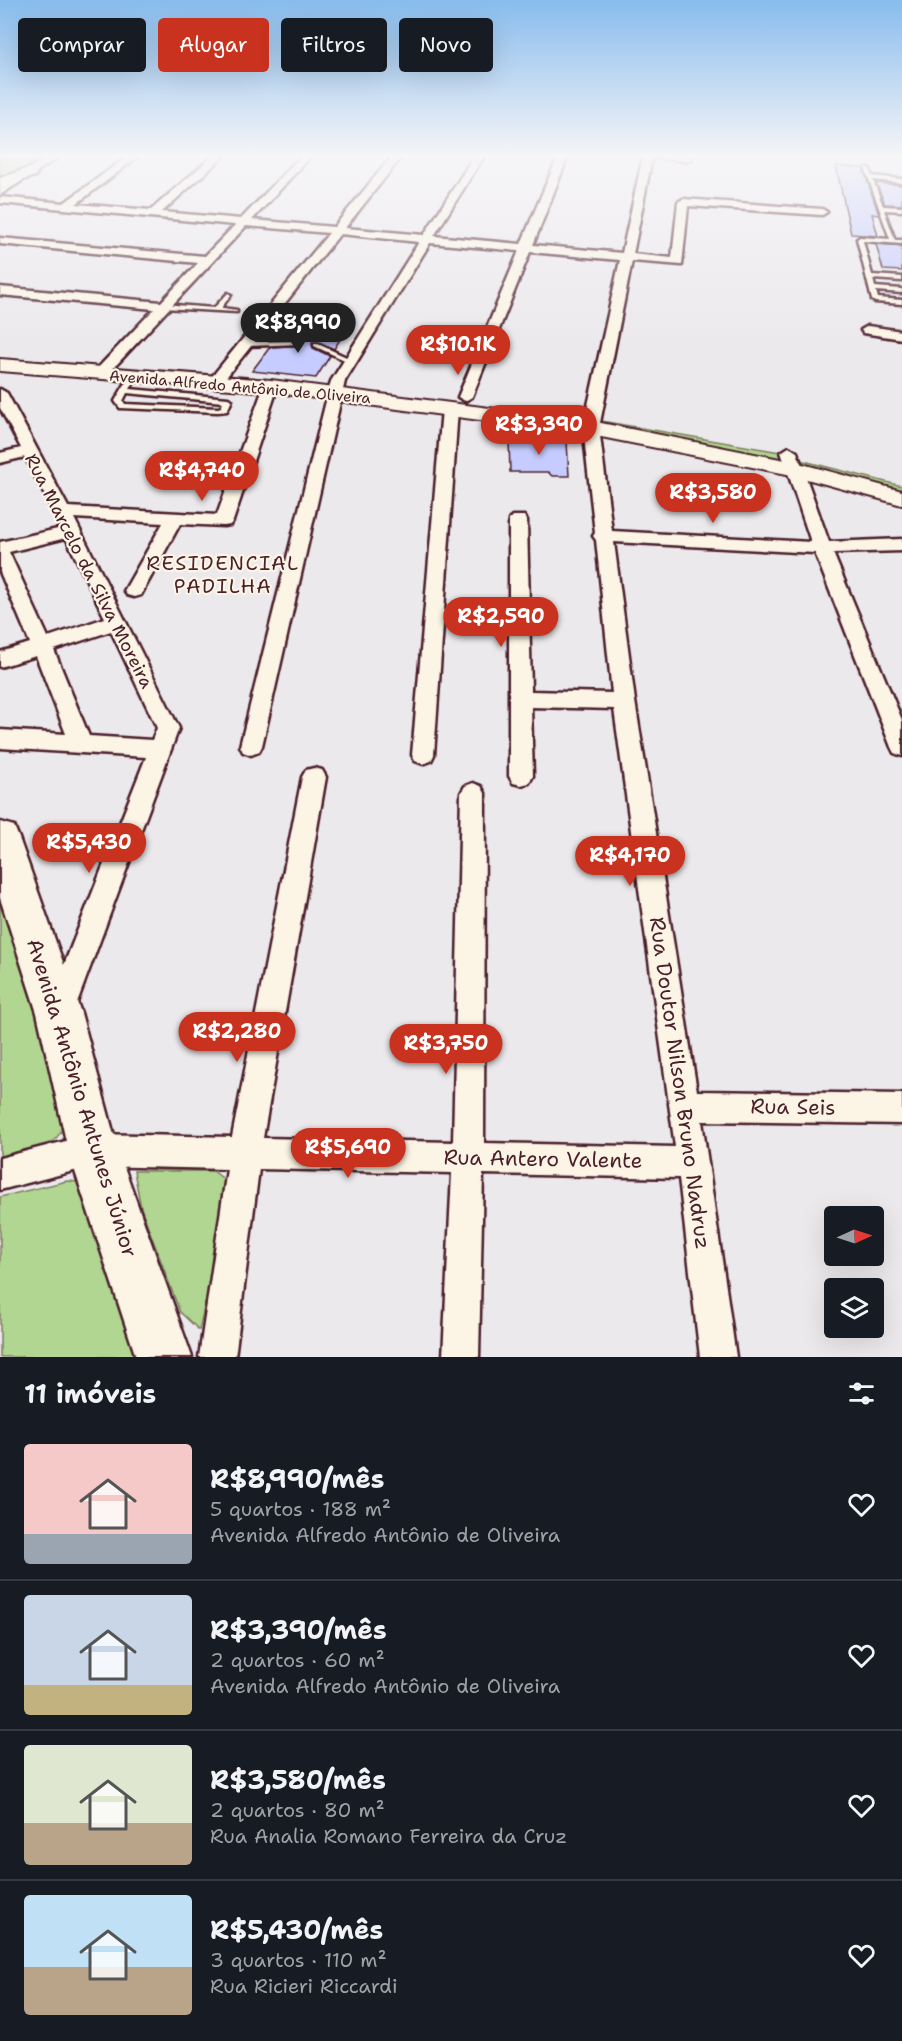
<!DOCTYPE html>
<html lang="pt">
<head>
<meta charset="utf-8">
<style>
  body { margin:0; font-family:"Shantell Sans",sans-serif; background:#20242c; color:#f1f3f6; height:100vh; display:flex; flex-direction:column; font-size:22px; white-space:nowrap }
  * { box-sizing:border-box; margin:0 }
  p { font-size:20px; color:#9ea1a6 }
  .icon { flex:none; width:33px; height:33px; fill:none; stroke:currentColor; stroke-width:2; stroke-linecap:round; stroke-linejoin:round }
  .map { position:relative; height:1357px; overflow:hidden }
  .sheet { display:flex; flex-direction:column; background:#171b24; flex:1 }
  .sheet>* { flex:none }
  .hud { position:absolute; left:18px; top:18px; width:600px; height:54px; display:flex; gap:12px }
  .needle { width:39px; rotate:87deg }
  .tools { position:absolute; left:824px; top:1206px; display:grid; gap:12px }
  .tools a { display:grid; place-items:center; width:60px; height:60px; border-radius:6px; background:#171b24; box-shadow:0 6px 24px #0002; font-size:30px }
  .price { position:absolute; translate:-50% -51px; padding:0 14px; border-radius:21px; background:#c8321e; color:#fff; font-size:20px; line-height:39px; filter:drop-shadow(0 2px 3px #0008) }
  .price::after { content:''; position:absolute; left:50%; top:36px; width:18px; height:14px; margin-left:-9px; background:inherit; clip-path:polygon(0 0,100% 0,50% 100%) }
  .price.current { background:#222; color:#fff }
  ul { padding:0; list-style:none }
  li { display:flex; align-items:center; gap:18px; height:150px; padding:0 24px }
  li+li { border-top:2px solid #363941 }
  li span { display:grid; place-items:center; flex:none; width:168px; height:120px; border-radius:6px; color:#555 }
  li>.icon { margin-inline-start:auto }
  span .icon { width:72px; height:72px; fill:#fffc; stroke-width:1 }
  li b { font-size:26px }
  h2 { display:flex; justify-content:space-between; align-items:center; height:72px; padding:0 24px; font-size:26px }
  .chip { padding:0 21px; border-radius:6px; background:#171b24; box-shadow:0 6px 24px #0002; font-size:21px; line-height:54px }
  .chip.current { background:#c8321e; color:#fff }
  .map>svg:first-child { display:block }
  .green { fill:#b0d691; stroke:#7d7a5e; stroke-width:1.5 }
  .building { fill:#c6ccff; stroke:#4a1f2b; stroke-width:1.5 }
  .lines { fill:none; stroke-linecap:round; stroke-linejoin:round }
  .service-casing { stroke:#4a1f2b; stroke-width:5 }
  .minor-casing { stroke:#4a1f2b; stroke-width:5 }
  .secondary-casing { stroke:#4a1f2b; stroke-width:4 }
  .primary-casing { stroke:#4a1f2b; stroke-width:5 }
  .service { fill:#fcf5e5; fill-rule:evenodd }
  .minor { fill:#fcf5e5; fill-rule:evenodd }
  .secondary { fill:#fcf5e5; fill-rule:evenodd }
  .primary { fill:#fcf5e5; fill-rule:evenodd }
  .labels { text-anchor:middle; dominant-baseline:central; stroke-width:4.5; stroke-linejoin:round; paint-order:stroke }
  .far-street-label { font-size:15px; fill:#4a1f2b; stroke:#fcf5e5 }
  .street-label { font-size:18px; fill:#4a1f2b; stroke:#fcf5e5 }
  .neighbourhood-label { font-size:20px; letter-spacing:1.5px; fill:#4a1f2b; stroke:#fcf5e5 }
  .near-street-label { font-size:21px; fill:#4a1f2b; stroke:#fcf5e5 }
</style>
</head>
<body>
<div class="map">
<svg width="902" height="1357" viewBox="0 0 902 1357">
  <rect width="100%" height="100%" fill="#ece9ed"/>
  <filter id="ink" filterUnits="userSpaceOnUse"><feTurbulence type="fractalNoise" baseFrequency=".0167" numOctaves="2"/><feDisplacementMap in="SourceGraphic" scale="12" xChannelSelector="R" yChannelSelector="G"/><feConvolveMatrix kernelMatrix="1 2 1 2 8 2 1 2 1" color-interpolation-filters="sRGB"/></filter>
  <g filter="url(#ink)">
    <g class="green">
      <path d="M0 156H42L19 172 0 178Z"/>
      <path d="M601 421 780 452 785 461 694 442 598 427Z"/>
      <path d="M796 459 902 486V495L797 465Z"/>
      <path d="M0 881 69 1107C63 1150 37 1150 0 1158Z"/>
      <path d="M134 1171H213L229 1183 219 1242 199 1330 180 1312 141 1208Z"/>
      <path d="M67 1181 78 1182 86 1188 140 1357H0V1197Z"/>
    </g>
    <g class="building">
      <path d="M836 166 863 168 879 215 872 214 878 236 851 234Z"/>
      <path d="M876 183 902 185V205L885 204Z"/>
      <path d="M876 244 902 246V271L883 270Z"/>
      <path d="M284 327 344 333 334 349 319 342H312L313 348 330 356 316 378 252 371 270 347 302 345 301 341 297 339H275Z"/>
      <path d="M515 438 561 440 567 442 569 476H552L548 472H510L509 441Z"/>
    </g>
    <g class="lines">
      <g class="service-casing">
        <g id="service">
          <path d="M865 168H869L872 176 902 179V183L873 180 883 206 902 207V211L884 210 895 240H902V244L863 241 872 275 902 277V281L873 279 875 287 902 289V293L876 291 878 298 902 300V304L875 302 872 300 857 239 860 237 890 239Z"/>
          <path d="M228 293 231 295 221 308 237 310V312L162 308 159 306 162 304 214 308Z"/>
          <path d="M297 341 300 343 299 344 246 346 243 344 246 342Z"/>
          <path d="M314 344H318L355 361 349 362 314 346Z"/>
          <path d="M131 374 138 376 130 389 228 398 232 400 227 411 218 412 120 408 115 401ZM127 393 223 402 221 407 218 408 125 404 123 401Z"/>
        </g>
      </g>
      <g class="minor-casing">
        <g id="minor">
          <path d="M49 156H61L0 195V187Z"/>
          <path d="M128 156H139L76 204 151 210 213 156H224L162 212 241 219 301 156H311L252 220 334 227 392 156H402L345 228 424 235 474 156H484L434 236 521 244 558 156H568L533 245 622 253 643 156H692L691 160 688 161 652 158 633 254 672 258 678 202 683 199 822 209 827 212 822 215 688 206 682 265 632 261 599 428 612 531 811 542 781 452 789 447 797 452 829 542 902 539V551L833 553 902 720V756L894 753 891 747 815 553 614 542 635 701 697 1091 902 1094V1124L702 1121 736 1357H700L679 1178 483 1174 479 1357H443L452 1173 259 1169 235 1357H199L227 1169 93 1166 0 1190V1158L93 1134 232 1137 302 777 306 770 314 768 322 770 326 777 263 1138 453 1142 461 793 465 786 473 783 481 786 485 793 484 1143 675 1147 614 709 531 707 533 776 529 783 521 785 513 783 509 776V520L512 516H524L527 520 531 691 612 693 596 540 593 536 595 533 583 428 620 260 530 252 472 397 465 401 458 397 519 251 430 243 345 381 262 746 259 752 251 755 243 752 240 746 331 381 419 242 340 234 220 385H210L208 382 210 379 329 233 246 226 105 377H95L93 374 95 371 154 309 0 295V287L161 302 198 263 0 244V238L205 256 235 225 0 203V197L64 203Z"/>
          <path d="M868 326 902 331V339L863 333 861 330Z"/>
          <path d="M271 382 278 386 233 521 230 525 224 526 180 524 141 595 134 597 127 595 124 591 163 523 74 518 179 728 75 1008 71 1018 61 1022 51 1018 47 1008 146 757 0 748V730L66 734 36 656 0 667V652L30 643 0 572V542L62 528 25 457 0 463V453L21 448 0 408V389L7 393 68 507 217 515 264 386ZM66 538 105 618 48 637 9 552ZM111 631 157 728 152 740 89 736 54 650Z"/>
          <path d="M450 404 458 409 434 755 431 761 423 764 415 761 412 755 442 409Z"/>
        </g>
      </g>
      <g class="secondary-casing">
        <path id="secondary" d="M0 359 271 380 591 421 795 462 902 491V505L792 475 591 435 271 392 0 371Z"/>
      </g>
      <g class="primary-casing">
        <g id="primary">
          <path d="M29 168 35 170 37 173 35 176 0 188V178Z"/>
          <path d="M0 822 14 826 19 838 81 1013 118 1150 192 1357H136L68 1150 37 1013 0 898Z"/>
        </g>
      </g>
      <use href="#service" class="service"/>
      <use href="#minor" class="minor"/>
      <use href="#secondary" class="secondary"/>
      <use href="#primary" class="primary"/>
    </g>
  </g>
  <linearGradient id="sky" x2="0" y2="1"><stop stop-color="#88bced"/><stop offset="0.45" stop-color="#f6f5f7"/><stop offset="1" stop-color="#f6f5f7" stop-opacity="0"/></linearGradient>
  <rect width="902" height="346" fill="url(#sky)"/>
  <g class="labels">
    <g class="far-street-label">
      <text transform="translate(240 387) rotate(5)">Avenida Alfredo Antônio de Oliveira</text>
    </g>
    <g class="street-label">
      <text transform="translate(89 571) rotate(63)">Rua Marcelo da Silva Moreira</text>
    </g>
    <g class="neighbourhood-label">
      <text x="223" y="563">RESIDENCIAL<tspan x="223" dy="23">PADILHA</tspan></text>
    </g>
    <g class="near-street-label">
      <text transform="translate(680 1083) rotate(82)">Rua Doutor Nilson Bruno Nadruz</text>
      <text transform="translate(82 1098) rotate(73)">Avenida Antônio Antunes Júnior</text>
      <text transform="translate(793 1107) rotate(1)">Rua Seis</text>
      <text transform="translate(543 1159) rotate(1)">Rua Antero Valente</text>
    </g>
  </g>
</svg>
<div class="tools">
<a><svg class="needle" viewBox="-14 -14 28 28"><path d="M0-13l5 13h-10z" fill="#e53935"/><path d="M0 13l5-13h-10z" fill="#9ea1a6"/></svg></a>
<a><svg class="icon" aria-label="layers" viewBox="0 0 24 24"><path d="M12 4l9 5-9 5-9-5zM3 14l9 5 9-5"/></svg></a>
</div>
<b class="price current" style="left:298px;top:354px">R$8,990</b>
<b class="price" style="left:458px;top:376px">R$10.1K</b>
<b class="price" style="left:539px;top:456px">R$3,390</b>
<b class="price" style="left:202px;top:502px">R$4,740</b>
<b class="price" style="left:713px;top:524px">R$3,580</b>
<b class="price" style="left:501px;top:648px">R$2,590</b>
<b class="price" style="left:89px;top:874px">R$5,430</b>
<b class="price" style="left:630px;top:887px">R$4,170</b>
<b class="price" style="left:237px;top:1063px">R$2,280</b>
<b class="price" style="left:446px;top:1075px">R$3,750</b>
<b class="price" style="left:348px;top:1179px">R$5,690</b>
<div class="hud">
<a class="chip">Comprar</a>
<a class="chip current">Alugar</a>
<a class="chip">Filtros</a>
<a class="chip">Novo</a>
</div>
</div>
<section class="sheet">
<h2>11 imóveis<svg class="icon" aria-label="filters" viewBox="0 0 24 24"><path d="M4 7h16M4 17h16"/><circle cx="9" cy="7" r="2"/><circle cx="15" cy="17" r="2"/></svg></h2>
<ul>
<li><span style="background:linear-gradient(#f6c9c9 75%,#9aa5b1 0)"><svg class="icon" aria-label="home" viewBox="0 0 24 24"><path d="M3 11l9-7 9 7M6 9v11h12V9"/></svg></span><div><b>R$8,990/mês</b><p>5 quartos · 188 m²</p><p>Avenida Alfredo Antônio de Oliveira</p></div><svg class="icon" aria-label="heart" viewBox="0 0 24 24"><path d="M12 20l-8-8c-3-5 5-10 8-4 3-6 11-1 8 4z"/></svg></li>
<li><span style="background:linear-gradient(#c9d6e8 75%,#c2b280 0)"><svg class="icon" aria-label="home" viewBox="0 0 24 24"><path d="M3 11l9-7 9 7M6 9v11h12V9"/></svg></span><div><b>R$3,390/mês</b><p>2 quartos · 60 m²</p><p>Avenida Alfredo Antônio de Oliveira</p></div><svg class="icon" aria-label="heart" viewBox="0 0 24 24"><path d="M12 20l-8-8c-3-5 5-10 8-4 3-6 11-1 8 4z"/></svg></li>
<li><span style="background:linear-gradient(#dfe7d0 65%,#b9a48a 0)"><svg class="icon" aria-label="home" viewBox="0 0 24 24"><path d="M3 11l9-7 9 7M6 9v11h12V9"/></svg></span><div><b>R$3,580/mês</b><p>2 quartos · 80 m²</p><p>Rua Analia Romano Ferreira da Cruz</p></div><svg class="icon" aria-label="heart" viewBox="0 0 24 24"><path d="M12 20l-8-8c-3-5 5-10 8-4 3-6 11-1 8 4z"/></svg></li>
<li><span style="background:linear-gradient(#bfe0f5 60%,#b9a48a 0)"><svg class="icon" aria-label="home" viewBox="0 0 24 24"><path d="M3 11l9-7 9 7M6 9v11h12V9"/></svg></span><div><b>R$5,430/mês</b><p>3 quartos · 110 m²</p><p>Rua Ricieri Riccardi</p></div><svg class="icon" aria-label="heart" viewBox="0 0 24 24"><path d="M12 20l-8-8c-3-5 5-10 8-4 3-6 11-1 8 4z"/></svg></li>
</ul>
</section>
</body>
</html>
